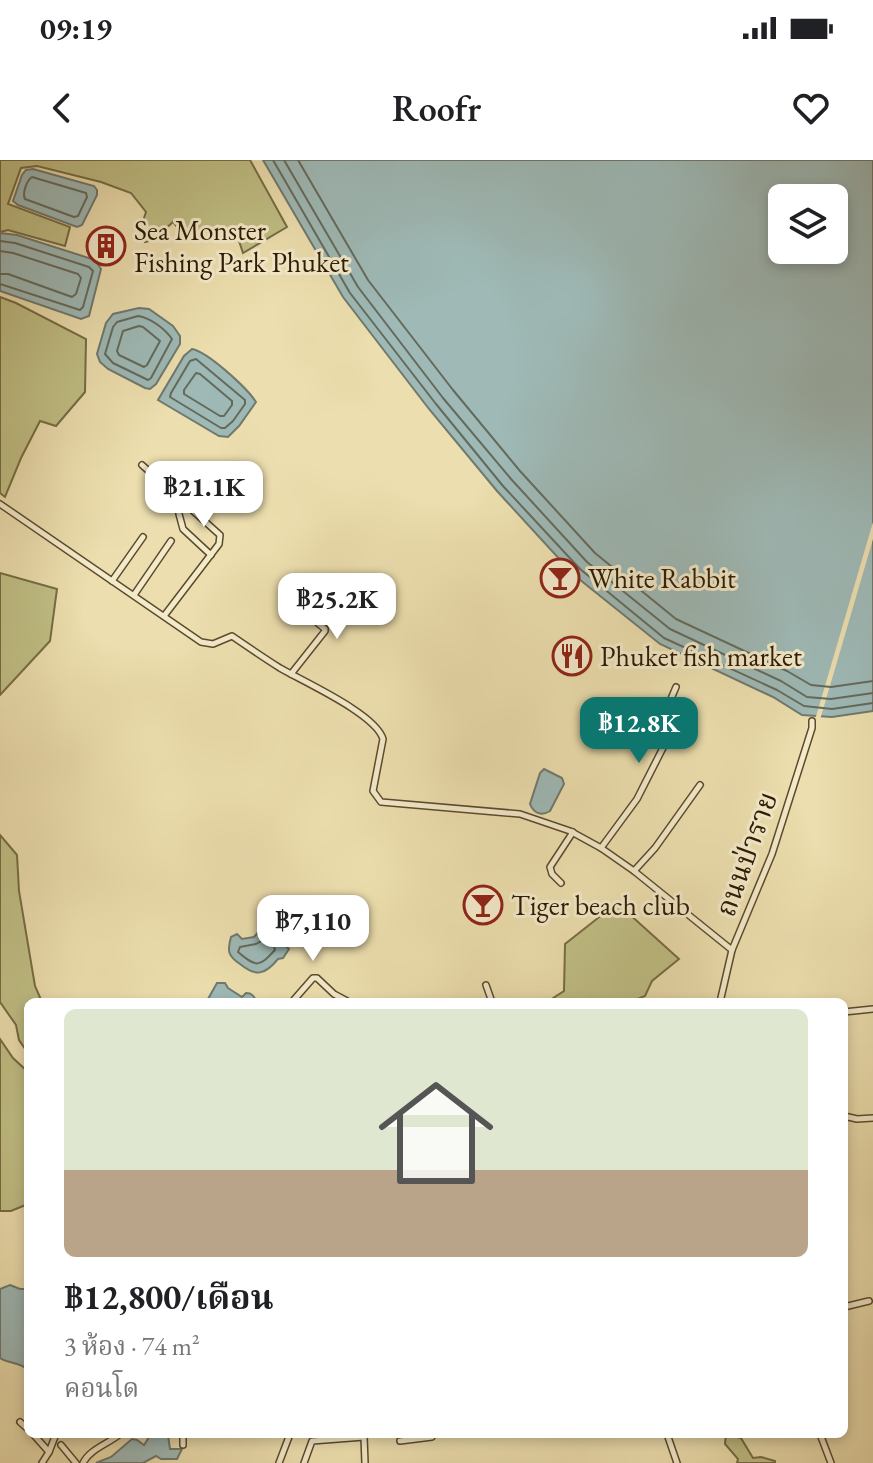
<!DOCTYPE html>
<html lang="th">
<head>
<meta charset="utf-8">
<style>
  body { margin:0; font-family:"EB Garamond","Noto Serif Thai",serif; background:#f2f2f2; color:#202124; height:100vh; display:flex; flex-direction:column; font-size:30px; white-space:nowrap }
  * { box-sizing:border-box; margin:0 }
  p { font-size:26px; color:#757577 }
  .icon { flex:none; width:44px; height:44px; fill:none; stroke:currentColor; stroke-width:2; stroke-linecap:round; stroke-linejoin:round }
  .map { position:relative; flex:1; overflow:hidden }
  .details { position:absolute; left:24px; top:838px; width:824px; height:440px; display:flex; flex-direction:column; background:#fff; border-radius:12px; box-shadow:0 4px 12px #0003 }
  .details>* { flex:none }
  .tools { position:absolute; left:768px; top:24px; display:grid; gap:16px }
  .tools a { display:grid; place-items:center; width:80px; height:80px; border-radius:12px; background:#fff; box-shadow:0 4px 12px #0003; font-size:40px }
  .price { position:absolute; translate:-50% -68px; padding:0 18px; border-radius:16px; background:#fff; color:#222; font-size:26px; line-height:52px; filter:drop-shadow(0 2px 4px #0008) }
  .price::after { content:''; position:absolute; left:50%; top:48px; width:24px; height:18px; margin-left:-12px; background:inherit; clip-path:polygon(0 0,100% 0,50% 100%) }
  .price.selected { background:#0f766e; color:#fff }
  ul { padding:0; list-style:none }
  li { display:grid; align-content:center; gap:16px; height:424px; padding:0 40px }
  li span { display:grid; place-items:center; height:248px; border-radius:12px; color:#555 }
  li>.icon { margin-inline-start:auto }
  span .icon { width:144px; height:144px; fill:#fffc; stroke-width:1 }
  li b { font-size:34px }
  .status { display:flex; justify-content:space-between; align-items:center; height:56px; padding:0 40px; background:#fff; direction:ltr }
  .status svg { height:22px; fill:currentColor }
  header { display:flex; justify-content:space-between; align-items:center; height:104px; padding:0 40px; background:#fff; font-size:36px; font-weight:600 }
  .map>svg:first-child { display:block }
  .green { fill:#c0bf85; stroke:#766c44; stroke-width:2 }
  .water { fill:#9eb9b6; stroke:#70796e; stroke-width:2; fill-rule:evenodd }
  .pier { fill:#ecdeae }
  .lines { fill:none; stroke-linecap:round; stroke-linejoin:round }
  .shore { stroke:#646a5c; stroke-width:2 }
  .minor-casing { stroke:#5b4b2d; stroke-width:8 }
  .minor { stroke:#f3eaca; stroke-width:5 }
  .labels { text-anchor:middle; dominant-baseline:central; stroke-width:6; stroke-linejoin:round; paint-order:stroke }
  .poi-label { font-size:28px; fill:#2b1a02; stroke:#f3eaca; text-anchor:start }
  .street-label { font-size:28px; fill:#2b1a02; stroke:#f3eaca }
</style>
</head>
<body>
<div class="status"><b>09:19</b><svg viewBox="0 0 49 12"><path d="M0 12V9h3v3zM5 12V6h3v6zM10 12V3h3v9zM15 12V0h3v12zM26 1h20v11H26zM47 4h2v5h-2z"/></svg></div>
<header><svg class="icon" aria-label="back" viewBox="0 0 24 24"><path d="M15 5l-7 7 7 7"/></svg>Roofr<svg class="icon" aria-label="heart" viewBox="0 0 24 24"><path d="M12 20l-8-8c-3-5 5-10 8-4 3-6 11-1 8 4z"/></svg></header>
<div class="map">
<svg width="873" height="1303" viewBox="0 0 873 1303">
  <rect width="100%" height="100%" fill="#ecdeae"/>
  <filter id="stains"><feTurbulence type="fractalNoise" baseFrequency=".0025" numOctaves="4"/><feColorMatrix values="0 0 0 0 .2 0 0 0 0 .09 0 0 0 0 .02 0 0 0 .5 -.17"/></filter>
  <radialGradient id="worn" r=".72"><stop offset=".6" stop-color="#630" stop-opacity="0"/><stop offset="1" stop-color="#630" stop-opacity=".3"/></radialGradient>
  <g class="green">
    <path d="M0 0H250L287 67 243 93 237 75 205 71 183 74 173 62 153 80 145 82 141 67 146 52 131 33 101 22 37 6 21 8 8 44 70 67 65 86 8 70 0 72Z"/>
    <path d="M0 137 16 143 86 179 85 232 56 266 40 261 21 298 5 337 0 333Z"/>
    <path d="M0 413 57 429 50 481 0 535Z"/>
    <path d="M0 675 17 695 19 731 35 826 42 842H28V893L19 880 16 865 0 842Z"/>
    <path d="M617 743 679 799 652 821 645 836 630 842H547L564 831 565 784Z"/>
    <path d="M0 879 13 898 28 912V1044L11 1051H0Z"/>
    <path d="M726 1274 741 1278 753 1298 761 1297 775 1301V1303H737L738 1299 725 1284Z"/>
  </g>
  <g class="water">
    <path d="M263 0H873V551L832 557 802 555 773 537 660 484 574 415 497 331 429 249 343 137ZM782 38H834V90H782Z"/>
    <path d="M33 9 94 26 97 30V35L82 65 77 67 18 45 13 41 22 15 26 10Z"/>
    <path d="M0 73 17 75 95 100 101 109 89 156 81 159 0 131Z"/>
    <path d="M139 148 149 149 173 166 180 176V184L156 224 150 229 145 228 108 209 100 202 97 194 106 163 113 154Z"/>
    <path d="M192 189C208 192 247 228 256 242L239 266 228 277 219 276 158 240 184 196Z"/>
    <path d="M544 609 562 618 564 624 550 651C542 656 534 654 530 644L540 613Z"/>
    <path d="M260 770H267L289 789 283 798 278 799C265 815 256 817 240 804 228 796 227 791 231 777L237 774 242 779 254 777Z"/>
    <path d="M217 823H225L228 828 242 837 246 833C252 833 254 836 256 841L210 842 208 839Z"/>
    <path d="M10 1125 20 1129H28V1210C20 1202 10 1204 0 1198V1129Z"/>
    <path d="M151 1274 168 1275 170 1289H182L177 1299H161L156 1296 143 1303H96L111 1297 132 1279 137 1280 144 1285Z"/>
  </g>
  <path class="pier" d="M873 362V379L820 560H815Z"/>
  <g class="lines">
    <g class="shore">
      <path d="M273 0 350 133 436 244 503 326 580 409 664 478 777 530 804 546 832 549 873 543"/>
      <path d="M284 0 358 127 443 238 511 319 587 402 670 469 781 521 807 537 831 539 873 533"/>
      <path d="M298 0 368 120 453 230 520 311 595 393 676 459 787 511 811 525 831 527 873 521"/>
      <path d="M32 17 86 33 87 37 78 56 74 57 25 39C22 33 27 20 32 17Z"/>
      <path d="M0 81 15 83 89 107 93 111 83 147 80 150 0 124"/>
      <path d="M0 91 13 93 78 114 81 118 76 134 72 137 8 114H0"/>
      <path d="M138 156C151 158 165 169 172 179L151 218 148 220 113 203 105 194 113 167 117 162Z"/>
      <path d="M139 166 143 167 160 181 147 205 144 207 119 195 117 191 123 171Z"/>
      <path d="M196 199 245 240V244L233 261 225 268H221L170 237 171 233 190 201Z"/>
      <path d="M196 213 200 214 232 241V245L224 256H220L184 234V230Z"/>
      <path d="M265 779 274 786 275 790C259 807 257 808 238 792L240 787 256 784Z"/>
    </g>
    <g class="minor-casing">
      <g id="minor">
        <path d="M142 305 220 375 219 384 164 456"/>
        <path d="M0 344 201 482 213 484 232 476C248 487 264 498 280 508 304 522 376 554 383 579L373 631 381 642 520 654 570 671 601 688 634 711 732 790"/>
        <path d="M179 354 183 369 211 395"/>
        <path d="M112 421 143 377"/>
        <path d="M134 435 171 381"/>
        <path d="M291 514 325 471V469L303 451"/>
        <path d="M601 688 637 639 670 574 672 565 668 546 676 527"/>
        <path d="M634 711 655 688 700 625"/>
        <path d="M561 723 552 714 550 707 573 672"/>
        <path d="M486 825 492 842"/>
        <path d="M292 842 313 818H317L334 834 349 842"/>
        <path d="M720 842 732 790 772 694 812 568V561"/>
        <path d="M844 852 873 849"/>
        <path d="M844 956 857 959 873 958"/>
        <path d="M844 1147 869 1141"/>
        <path d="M20 1262 28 1269"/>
        <path d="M33 1274 49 1292"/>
        <path d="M667 1274 677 1303"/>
        <path d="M820 1274 831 1303"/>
        <path d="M364 1276 365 1303"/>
        <path d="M400 1281 432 1277 433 1274"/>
        <path d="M61 1285 76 1303"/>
        <path d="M183 1285V1274"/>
        <path d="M42 1303 49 1292 56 1274"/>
        <path d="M83 1303C90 1289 108 1284 120 1274"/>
        <path d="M279 1303 290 1274"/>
        <path d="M304 1303 312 1281 364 1277"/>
      </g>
    </g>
    <use href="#minor" class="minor"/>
  </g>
  <defs>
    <g id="building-ring" transform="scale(2)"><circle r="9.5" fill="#f3eaca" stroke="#8f2418" stroke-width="1.5"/><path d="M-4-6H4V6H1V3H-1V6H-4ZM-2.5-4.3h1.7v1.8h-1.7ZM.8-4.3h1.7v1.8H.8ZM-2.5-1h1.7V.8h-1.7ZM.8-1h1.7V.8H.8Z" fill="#8f2418"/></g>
    <g id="bar-ring" transform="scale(2)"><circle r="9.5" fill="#f3eaca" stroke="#8f2418" stroke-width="1.5"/><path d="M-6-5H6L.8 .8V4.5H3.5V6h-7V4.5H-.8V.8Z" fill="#8f2418"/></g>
    <g id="restaurant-ring" transform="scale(2)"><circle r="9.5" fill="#f3eaca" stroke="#8f2418" stroke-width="1.5"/><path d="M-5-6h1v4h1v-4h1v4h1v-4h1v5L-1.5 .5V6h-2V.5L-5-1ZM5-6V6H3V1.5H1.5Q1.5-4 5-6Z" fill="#8f2418"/></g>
  </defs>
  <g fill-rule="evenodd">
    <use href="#building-ring" x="106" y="86"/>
    <use href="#bar-ring" x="560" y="418"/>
    <use href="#restaurant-ring" x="572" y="496"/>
    <use href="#bar-ring" x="483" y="745"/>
  </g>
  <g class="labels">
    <g class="poi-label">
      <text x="134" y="70">Sea Monster<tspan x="134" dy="32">Fishing Park Phuket</tspan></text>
      <text x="588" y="418">White Rabbit</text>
      <text x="600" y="496">Phuket fish market</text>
      <text x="511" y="745">Tiger beach club</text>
    </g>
    <g class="street-label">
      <text transform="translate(746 694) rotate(-70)">ถนนป่าราย</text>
    </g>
  </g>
  <rect width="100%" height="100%" filter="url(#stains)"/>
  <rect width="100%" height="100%" fill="url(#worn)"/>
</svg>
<div class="tools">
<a><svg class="icon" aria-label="layers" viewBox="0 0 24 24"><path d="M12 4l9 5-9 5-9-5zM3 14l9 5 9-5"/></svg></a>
</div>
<b class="price" style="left:204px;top:369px">฿21.1K</b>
<b class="price" style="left:337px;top:481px">฿25.2K</b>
<b class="price selected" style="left:639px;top:605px">฿12.8K</b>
<b class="price" style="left:313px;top:803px">฿7,110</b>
<section class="details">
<ul>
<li><span style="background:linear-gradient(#dfe7d0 65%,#b9a48a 0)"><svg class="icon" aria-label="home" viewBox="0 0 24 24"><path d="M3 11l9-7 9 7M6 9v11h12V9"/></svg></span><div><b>฿12,800/เดือน</b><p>3 ห้อง · 74 m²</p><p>คอนโด</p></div></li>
</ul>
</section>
</div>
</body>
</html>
